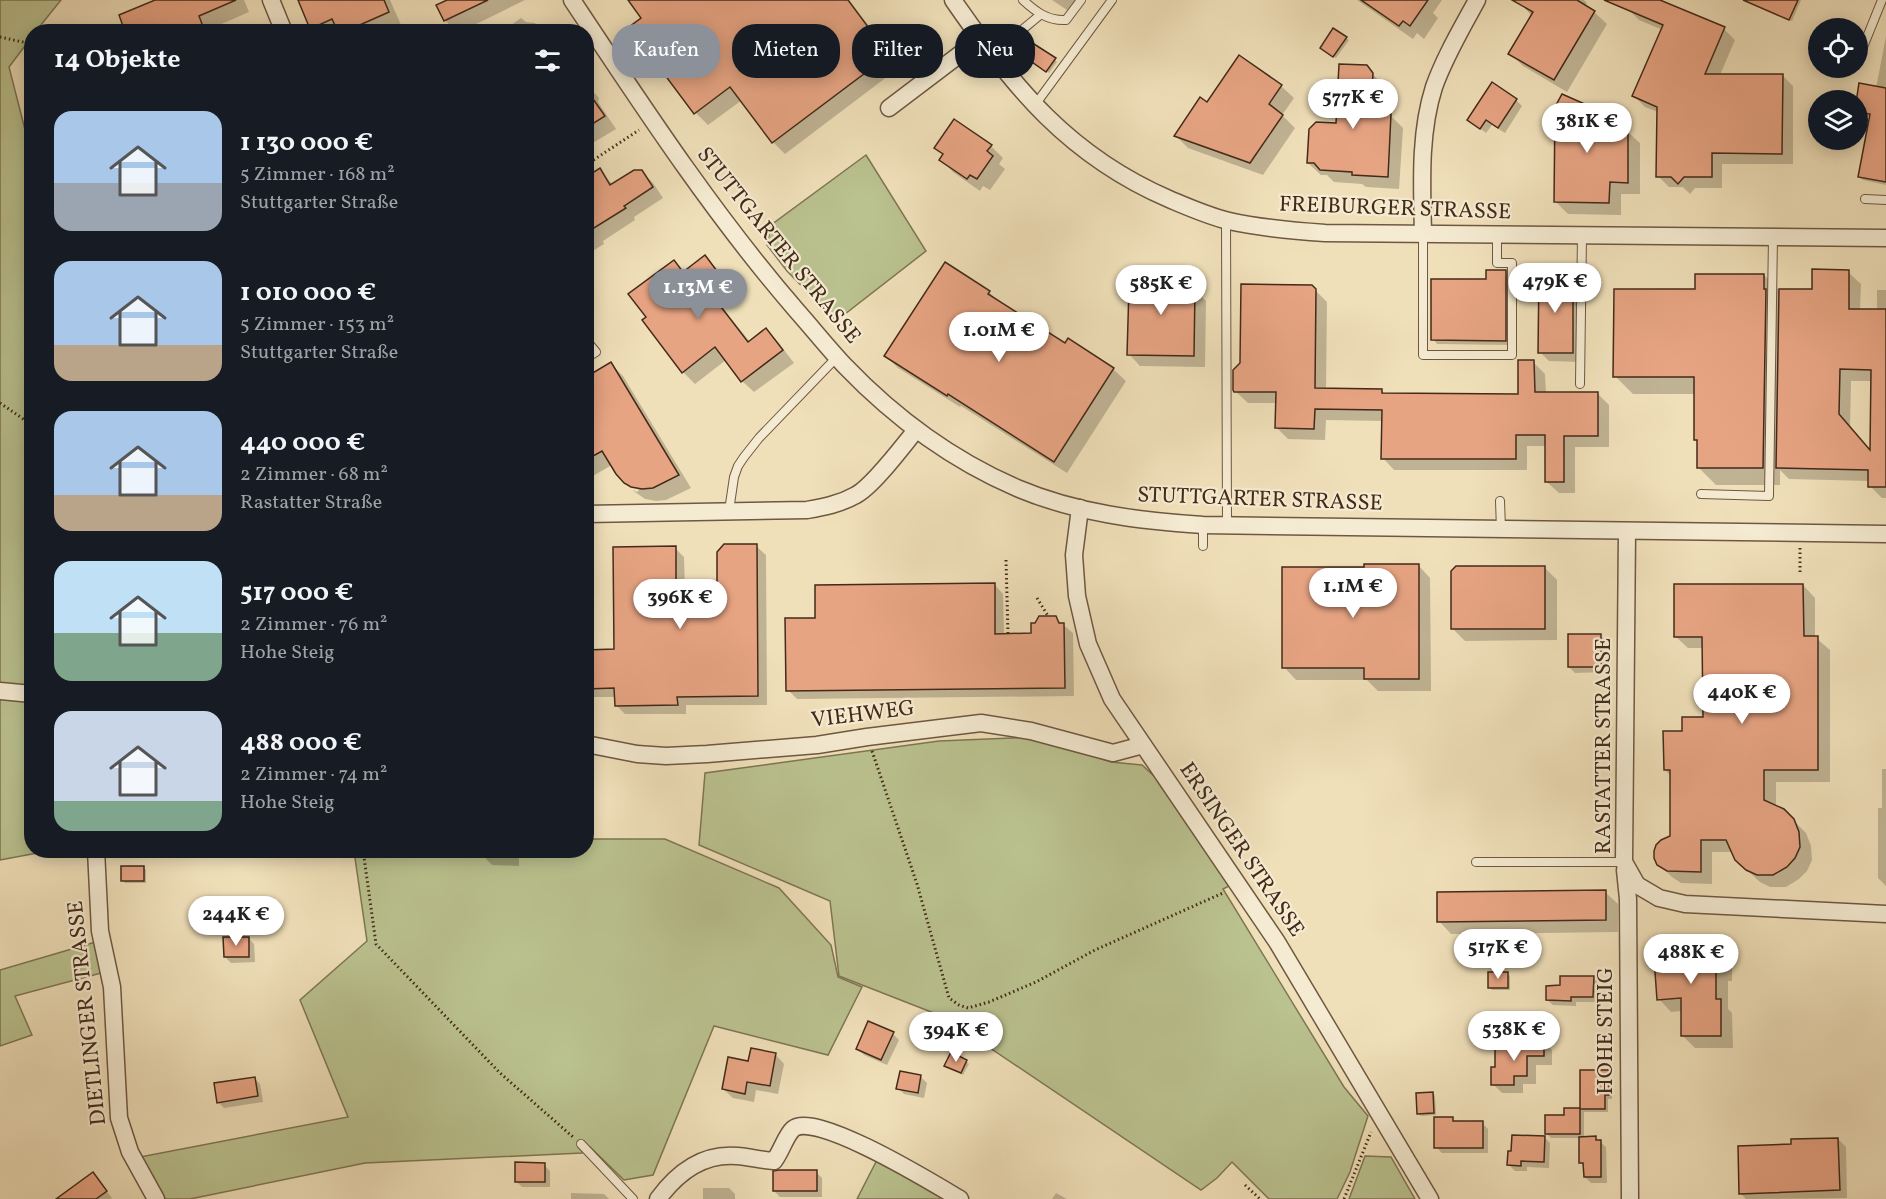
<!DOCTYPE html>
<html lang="de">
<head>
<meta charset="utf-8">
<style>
  body { margin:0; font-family:Vollkorn,serif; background:#242831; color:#f1f3f6; height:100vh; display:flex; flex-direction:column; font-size:22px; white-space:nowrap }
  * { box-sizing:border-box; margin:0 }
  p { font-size:20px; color:#9ea1a6 }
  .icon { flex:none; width:33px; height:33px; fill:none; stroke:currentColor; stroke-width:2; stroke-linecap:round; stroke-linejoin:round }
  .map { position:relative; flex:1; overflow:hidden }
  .drawer { position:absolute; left:24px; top:24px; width:570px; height:834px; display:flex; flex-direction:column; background:#171b24; border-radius:24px; box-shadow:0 3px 15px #0003 }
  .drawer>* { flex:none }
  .top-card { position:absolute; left:612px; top:24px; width:570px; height:54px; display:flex; gap:12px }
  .fabs { position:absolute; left:1808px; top:18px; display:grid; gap:12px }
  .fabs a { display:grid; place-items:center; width:60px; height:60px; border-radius:50%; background:#171b24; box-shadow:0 3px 15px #0003; font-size:30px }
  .price { position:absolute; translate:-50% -51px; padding:0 14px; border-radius:21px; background:#fff; color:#222; font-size:20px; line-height:39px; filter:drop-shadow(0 2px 3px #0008) }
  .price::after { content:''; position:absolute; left:50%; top:36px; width:18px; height:14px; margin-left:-9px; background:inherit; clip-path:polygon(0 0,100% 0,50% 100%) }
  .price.current { background:#8c9099; color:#fff }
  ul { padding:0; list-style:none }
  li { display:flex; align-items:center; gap:18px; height:150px; padding:0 30px }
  li span { display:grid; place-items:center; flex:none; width:168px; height:120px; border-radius:18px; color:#555 }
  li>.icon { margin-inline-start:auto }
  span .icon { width:72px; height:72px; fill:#fffc; stroke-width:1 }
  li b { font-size:26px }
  h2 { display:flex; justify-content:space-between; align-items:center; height:72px; padding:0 30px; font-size:26px }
  .chip { padding:0 21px; border-radius:24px; background:#171b24; box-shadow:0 3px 15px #0003; font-size:21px; line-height:54px }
  .chip.current { background:#8c9099; color:#fff }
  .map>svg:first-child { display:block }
  .green { fill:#bac28f; stroke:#7e7654; stroke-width:1.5 }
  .shadow { fill:#0003; fill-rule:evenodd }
  .building { fill:#e7a483; stroke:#432a19; stroke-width:1.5; fill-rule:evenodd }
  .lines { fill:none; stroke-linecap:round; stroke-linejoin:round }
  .service-casing { stroke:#6e5841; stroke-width:10 }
  .minor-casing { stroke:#6e5841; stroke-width:19 }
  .path { stroke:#432a19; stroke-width:3; stroke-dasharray:1.5 3; stroke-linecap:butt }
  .service { stroke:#f5ebd2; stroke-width:8 }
  .minor { stroke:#f5ebd2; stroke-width:16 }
  .labels { text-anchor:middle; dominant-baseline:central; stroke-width:4.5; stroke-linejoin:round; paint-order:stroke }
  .street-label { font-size:22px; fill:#432a19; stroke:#f5ebd2 }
</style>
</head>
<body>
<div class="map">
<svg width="1886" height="1199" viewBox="0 0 1886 1199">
  <rect width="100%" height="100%" fill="#f0e0ba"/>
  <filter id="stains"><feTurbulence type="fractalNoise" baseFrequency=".00333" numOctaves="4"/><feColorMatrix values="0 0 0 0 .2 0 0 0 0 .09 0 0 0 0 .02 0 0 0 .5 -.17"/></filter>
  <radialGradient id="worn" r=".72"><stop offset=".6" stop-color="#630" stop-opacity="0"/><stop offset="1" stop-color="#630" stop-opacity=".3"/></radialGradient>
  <g class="green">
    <path d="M0 0H61L36 31 32 32 31 38 9 67 32 157V850L48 851 0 860Z"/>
    <path d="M866 155 926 251 836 321 787 271 767 245 771 225Z"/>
    <path d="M1037 737 1111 762 1142 765 1154 776 1229 886 1223 889 1344 1087 1368 1116 1350 1172 1337 1199H1269L1232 1162 1217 1178 1201 1190 944 1017 839 976 830 901 699 845 705 773 939 741Z"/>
    <path d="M587 839H665L779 888 831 945 838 977 862 987 828 1055 714 1026 653 1175 624 1180 590 1147 582 1153 365 1163 190 1199H161L140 1157 348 1117 300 1000 367 941 354 851 586 850Z"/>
    <path d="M99 941 105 972 15 996 32 1035 0 1046V970Z"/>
    <path d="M1365 1156 1391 1157 1415 1199H1349Z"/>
    <path d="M878 1158 950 1199H857Z"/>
  </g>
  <g class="shadow">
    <path d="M159 0H244L249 12 210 29 211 32H127Z"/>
    <path d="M299 0H390L401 25 385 32H315L311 28Z"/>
    <path d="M451 0H525L460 32H456L445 20Z"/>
    <path d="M630 0H849L900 67 785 154 773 142 742 100 708 125 696 113 631 27 643 18Z"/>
    <path d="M1052 0H1079L1070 12Z"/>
    <path d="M1357 0H1442L1433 13 1438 18 1424 39 1417 33 1413 39Z"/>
    <path d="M1523 0H1584L1587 3 1585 6 1594 12 1607 24 1567 92 1523 66 1510 53 1532 16 1521 4Z"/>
    <path d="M1631 0H1656L1724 29 1735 40 1720 75H1782L1793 86V164H1722V188H1695L1690 194 1683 187H1669L1658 176V112L1645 107 1634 96 1663 30 1639 20 1628 9Z"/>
    <path d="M1756 0H1801L1792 21 1757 6 1755 4Z"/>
    <path d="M521 18 526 22 535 23 543 32H510L507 28Z"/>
    <path d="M1886 36V185L1863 180 1860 177 1871 117 1860 115 1857 112V104L1876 88Z"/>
    <path d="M1346 38 1349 40 1336 58 1324 51Z"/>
    <path d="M1029 59 1055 60 1057 62 1049 73Z"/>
    <path d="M1366 67 1385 87 1383 115H1390L1403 128 1399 189 1366 187 1362 184 1334 182 1327 175H1321L1308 163 1337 125Z"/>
    <path d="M586 84 599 98 598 102 616 129 586 147Z"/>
    <path d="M1492 85 1516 100 1522 106 1505 133 1492 125 1486 133 1469 120Z"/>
    <path d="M1281 86 1294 98 1282 115 1295 128 1263 175 1188 148 1176 136 1207 104Z"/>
    <path d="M1611 117 1640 143V194H1621V215L1568 214 1556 202Z"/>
    <path d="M991 146 1003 158 999 164 1005 169 990 190 983 186 980 191 953 172 941 159 944 156 936 148Z"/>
    <path d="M600 170 613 185 641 171 653 183 663 198 634 217 635 220 603 241 604 244 586 255V179Z"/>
    <path d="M705 257 717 269 737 295 722 307 750 342 766 330 778 342 794 363 754 392 742 381 726 360 695 384 683 372 648 317 674 262 685 273Z"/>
    <path d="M1179 271 1191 283V290H1195L1206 301 1205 367 1140 366 1129 354 1145 289Z"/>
    <path d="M1505 271 1510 276V345L1437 344 1433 339 1488 281Z"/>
    <path d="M1848 272 1861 284 1860 310H1877V290H1886V498H1882L1870 486V481L1789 479 1780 470V485H1716L1698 467V442L1696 439V394H1633L1615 376 1696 291 1764 275 1779 290 1814 291ZM1851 381H1873L1872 452 1850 427Z"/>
    <path d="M1566 273 1575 282V288L1582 296 1581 362 1549 361 1540 352Z"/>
    <path d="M1311 286 1327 302 1326 390H1381L1386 395 1519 396 1533 362 1545 374 1546 393H1597L1609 405V447H1575V493H1559L1547 482V446H1527V470H1394L1383 458V421L1326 420 1325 440 1288 439 1277 428V403H1248L1234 390Z"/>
    <path d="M989 292 1001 304 1065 345 1068 340 1113 369 1126 381 1067 473 961 406 960 407 898 368 886 356Z"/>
    <path d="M611 364 623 376 691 488 666 500 656 501 645 499 632 490 637 492 639 490 626 482 612 465 586 480V378Z"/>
    <path d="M756 546 766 555 767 705H686V714H625L616 705V697H586V651H616L675 548 684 557 685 589H718Z"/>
    <path d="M1418 565 1430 578 1431 691H1378L1367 680H1296L1284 667 1366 568Z"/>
    <path d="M1545 568 1557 580V640L1465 641 1453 629Z"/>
    <path d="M994 584 1003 594 1004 635H1032L1055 618 1073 633 1074 696 797 699 788 690Z"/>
    <path d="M1803 585 1815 598V637L1830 650V782H1776V807L1783 810 1806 833 1811 846 1812 860 1807 871 1799 879 1786 887H1770L1760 882 1749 872 1736 859 1733 852H1712V884L1681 883 1672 877 1659 864 1671 837V776L1665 770 1684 733 1704 719V648H1688L1675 636Z"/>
    <path d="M1600 636 1606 642V672L1575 673 1569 667Z"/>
    <path d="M1882 769H1886V886L1878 878V808H1882Z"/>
    <path d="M486 850H518L519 852V866L492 865 486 859Z"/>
    <path d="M144 868 146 870V883H125L122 880Z"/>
    <path d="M1605 892 1618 904V932L1451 934 1439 921Z"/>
    <path d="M248 938 254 944 255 962 231 963 225 957Z"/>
    <path d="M1681 946H1720L1732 958V981H1728V1009L1732 1013 1733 1048H1695L1682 1035V1011L1671 1012 1659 999Z"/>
    <path d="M1507 973 1510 976V990H1492L1490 988Z"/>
    <path d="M1593 978 1598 983V1002H1576V1006L1553 1005 1547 1000 1562 986Z"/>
    <path d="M893 1034 899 1040 887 1065 864 1055 858 1049Z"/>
    <path d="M1543 1041 1552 1050V1065H1536V1084H1523V1093H1502L1493 1084 1524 1049Z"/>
    <path d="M775 1054 784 1064 778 1094 756 1090 754 1102 733 1098 723 1089 749 1062Z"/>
    <path d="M966 1061 969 1064 963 1075 949 1068Z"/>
    <path d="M1582 1071H1608L1612 1075V1099H1608V1112H1584V1138H1595L1606 1147 1607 1183H1591L1585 1177V1167L1580 1162V1138H1551L1547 1134 1565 1117V1110H1582Z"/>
    <path d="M921 1077 927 1083 924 1098 904 1094 898 1088Z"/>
    <path d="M254 1078 260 1084 263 1102 224 1108 218 1102Z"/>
    <path d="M1433 1093 1435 1096 1436 1115 1421 1116 1418 1114Z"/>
    <path d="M1452 1119 1456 1123H1482L1488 1129V1153H1442L1436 1147Z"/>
    <path d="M1544 1137 1550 1143 1549 1168 1527 1167V1171H1515L1509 1165Z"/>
    <path d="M1838 1139 1846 1147 1847 1198 1746 1199 1740 1193 1792 1146Z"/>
    <path d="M544 1165 550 1171V1187H522L516 1181Z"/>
    <path d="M816 1172 822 1178V1197H780L774 1191Z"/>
    <path d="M98 1180 112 1198 110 1199H70Z"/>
    <path d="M703 1188H729L735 1194V1199H703Z"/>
    <path d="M571 1193 604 1194 609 1199H571Z"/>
    <path d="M1056 1193 1067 1199H1052Z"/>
  </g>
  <g class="building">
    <path d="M155 0H236L199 16 205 32H125L119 15Z"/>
    <path d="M298 0H384L389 12 344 32H338L332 19 310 29Z"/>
    <path d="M447 0H488L444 21 436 5Z"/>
    <path d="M628 0H848L889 55 772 143 730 87 694 114 629 27 641 18Z"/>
    <path d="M1361 0H1428L1410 26 1403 21 1399 26Z"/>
    <path d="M1512 0H1577L1595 11 1554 80 1508 54 1533 12Z"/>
    <path d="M1604 0H1660L1725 27 1705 74H1783L1782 154 1712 153V177H1684L1678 184 1671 177H1656L1657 107 1632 96 1663 25Z"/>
    <path d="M1743 0H1798L1789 20Z"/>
    <path d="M1333 28 1347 37 1333 57 1320 48Z"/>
    <path d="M1034 44 1056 58 1046 72 1025 57Z"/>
    <path d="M1239 55 1282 85 1269 104 1283 115 1250 163 1174 136 1200 97 1207 102Z"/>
    <path d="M1339 64 1367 65 1373 73 1371 113 1391 114 1388 177 1352 175V172L1320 170 1314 163H1307L1309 129 1316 122 1336 123Z"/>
    <path d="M1492 82 1517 99 1498 128 1486 120 1480 129 1467 120Z"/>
    <path d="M1859 83 1886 88V182L1858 177 1870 114 1857 112V96Z"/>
    <path d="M586 89 605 116 586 128Z"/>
    <path d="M1562 94 1612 116 1606 128 1628 129V183L1610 182 1609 203 1554 202 1555 107Z"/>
    <path d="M954 119 992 145 987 151 993 156 977 179 970 175 967 179 939 160 943 154 934 148Z"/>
    <path d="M600 168 610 185 634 170H642L653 187 624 206 626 208 586 233V177Z"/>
    <path d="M705 255 726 283 711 294 748 342 766 328 783 350 741 382 715 347 682 373 642 320 646 317 628 294 674 260 683 272Z"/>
    <path d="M945 262 990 291 988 294 1065 343 1068 338 1114 368 1054 462 948 394 947 396 884 356Z"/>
    <path d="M1144 269H1180V288H1195L1194 356 1127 355 1129 287H1143Z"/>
    <path d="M1812 269 1849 270V309H1886V487H1868V470L1776 468 1779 289H1812ZM1840 369 1871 370 1870 450 1839 414Z"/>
    <path d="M1486 270H1506V341L1431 340V279H1486Z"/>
    <path d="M1539 271 1566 272V285H1573V353H1538Z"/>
    <path d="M1695 274H1764V289H1766L1763 468H1697V440H1694V377H1613L1614 289H1695Z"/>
    <path d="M1241 284 1312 285 1316 289 1315 388 1382 389V393L1518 394V360H1534L1535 392H1598V436H1564V482H1545V435H1516V459H1381L1382 410 1315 409 1314 429 1275 428 1276 392H1234L1233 390V370L1240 363Z"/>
    <path d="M611 362 679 475 653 488 642 489 631 487 624 483 616 474 602 451 586 460V377Z"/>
    <path d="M724 544H757L758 696 677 697 678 705 615 706 614 688 586 689V650L614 649 613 547 676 546V587H717V552Z"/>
    <path d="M1364 564H1419V679H1364V668H1282V567H1364Z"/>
    <path d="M1456 566H1545V629H1451V571Z"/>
    <path d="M995 583V634L1031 633V623H1035L1039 616H1056L1059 623H1064L1065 688 786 691 785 618H815V585Z"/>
    <path d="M1674 584H1803L1804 636H1818V770H1764V800L1784 809 1794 819 1799 832 1800 847 1795 858 1787 867 1773 875H1757L1746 870 1735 860 1726 840H1701V872L1667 871 1657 865 1654 858V851L1656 845 1661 840 1670 836V770H1664L1663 731H1682V717H1703L1702 637H1674Z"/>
    <rect x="1568" y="634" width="33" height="33"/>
    <rect x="121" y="866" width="23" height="15"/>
    <path d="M1606 890V920L1437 922V892Z"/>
    <path d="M223 937H249V957H224Z"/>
    <path d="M1680 942V944H1720V969H1716V999H1721V1036H1681V998L1657 1000 1653 944Z"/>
    <rect x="1488" y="972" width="20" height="16"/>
    <path d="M1560 976H1594L1593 997H1571V1001L1546 1000V986L1560 985Z"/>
    <path d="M868 1021 894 1032 881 1060 856 1049Z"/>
    <path d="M1523 1040H1544V1056H1527V1076H1514V1085H1491V1067H1495V1048L1523 1047Z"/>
    <path d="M751 1048 776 1053 770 1086 747 1082 745 1094 722 1089 728 1057 748 1061Z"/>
    <path d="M951 1052 967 1060 961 1073 944 1066Z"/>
    <path d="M1580 1070H1609V1095H1605V1109H1580V1134H1545V1115H1564V1108H1580Z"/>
    <path d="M900 1071 921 1075 918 1093 896 1089Z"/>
    <path d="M255 1077 258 1096 217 1103 214 1083Z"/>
    <path d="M1433 1092 1434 1113 1417 1114 1416 1093Z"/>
    <path d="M1434 1117H1453V1121H1483V1148H1434Z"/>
    <path d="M1512 1135 1545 1136 1544 1162 1521 1161V1166L1507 1165 1508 1151H1511Z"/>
    <path d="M1596 1136V1140H1601V1177H1584L1583 1163H1579V1137Z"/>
    <path d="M1838 1138 1840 1190 1739 1194 1738 1146 1791 1144V1139Z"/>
    <path d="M515 1162 545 1163V1182H515Z"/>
    <path d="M779 1170H817V1191H773V1171Z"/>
    <path d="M93 1172 107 1191 96 1199H56Z"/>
  </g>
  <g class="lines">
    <g class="service-casing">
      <g id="service">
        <path d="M1023 0C1036 12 1048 21 1066 20L1081 0"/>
        <path d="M993 54 1040 15"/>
        <path d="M1857 62 1882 0"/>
        <path d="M1035 105 1112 0"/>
        <path d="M1865 199 1886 200"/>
        <path d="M1226 220 1227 526"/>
        <path d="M1423 234V355H1512V263H1497V234"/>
        <path d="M586 340 596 352 586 358"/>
        <path d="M1580 384 1582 235"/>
        <path d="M1701 494 1769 496 1773 237"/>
        <path d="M1500 501 1501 529"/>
        <path d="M729 511 734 477 738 466 744 457 759 438 837 357"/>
        <path d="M1203 546V525"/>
        <path d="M1476 862H1624"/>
        <path d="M581 1144 633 1199"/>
      </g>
    </g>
    <g class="minor-casing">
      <g id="minor">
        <path d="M271 0 284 32"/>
        <path d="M572 0C643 107 713 214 797 311 813 329 828 348 845 366 894 417 952 460 1017 488 1076 513 1140 521 1203 525L1886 534"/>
        <path d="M953 0C1013 87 1069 156 1169 199 1188 207 1208 216 1229 221 1261 228 1293 231 1325 233L1886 238"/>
        <path d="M889 108 980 39"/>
        <path d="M1423 234C1422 185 1419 134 1434 87 1445 56 1462 28 1477 0"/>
        <path d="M1080 508 1074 555 1077 596 1088 644 1112 699 1277 942 1430 1199"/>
        <path d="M586 514 807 510C824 507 840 504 856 495 873 486 902 447 916 430"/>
        <path d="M1627 531 1624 862 1637 885 1659 898 1685 904 1886 914"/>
        <path d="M0 691 32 694"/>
        <path d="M586 744 637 754 666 756 707 754 817 745 867 737 981 723 1031 731 1113 753 1143 745"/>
        <path d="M96 850 100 931 112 987 119 1118 130 1152 156 1199"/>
        <path d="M1625 870 1628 899 1630 1199"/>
        <path d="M658 1199C677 1173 703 1153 737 1156 749 1157 761 1160 774 1161 781 1152 786 1135 793 1129 815 1110 936 1185 960 1199"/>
      </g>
    </g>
    <g class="path">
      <path d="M0 37 32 44"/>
      <path d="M586 165 639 130"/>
      <path d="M0 403 32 425"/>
      <path d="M1800 548V573"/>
      <path d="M1006 560 1008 634"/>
      <path d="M1037 598 1048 616"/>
      <path d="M872 751 917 884 949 998 959 1005 968 1008 989 1002 1036 982 1095 950 1223 893"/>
      <path d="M363 850 376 944 500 1073 573 1137"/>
      <path d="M1245 1185 1260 1199"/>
      <path d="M1344 1199 1371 1132"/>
    </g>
    <use href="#service" class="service"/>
    <use href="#minor" class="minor"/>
  </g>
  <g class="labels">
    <g class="street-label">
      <text transform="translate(1395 209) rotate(2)">FREIBURGER STRASSE</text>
      <text transform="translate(778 246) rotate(51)">STUTTGARTER STRASSE</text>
      <text transform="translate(1260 500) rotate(2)">STUTTGARTER STRASSE</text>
      <text transform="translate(863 715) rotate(-7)">VIEHWEG</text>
      <text transform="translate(1604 746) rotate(-90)">RASTATTER STRASSE</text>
      <text transform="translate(1241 850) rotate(56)">ERSINGER STRASSE</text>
      <text transform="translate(88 1013) rotate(-96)">DIETLINGER STRASSE</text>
      <text transform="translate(1606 1031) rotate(-90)">HOHE STEIG</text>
    </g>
  </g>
  <rect width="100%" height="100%" filter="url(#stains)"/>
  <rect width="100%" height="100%" fill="url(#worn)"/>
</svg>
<div class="fabs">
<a><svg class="icon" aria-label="locate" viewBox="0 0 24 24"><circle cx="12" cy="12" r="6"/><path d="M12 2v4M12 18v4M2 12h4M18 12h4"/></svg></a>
<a><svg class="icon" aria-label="layers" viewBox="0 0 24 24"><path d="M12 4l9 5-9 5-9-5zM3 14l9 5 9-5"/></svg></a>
</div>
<b class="price" style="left:1353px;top:130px">577K €</b>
<b class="price" style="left:1587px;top:154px">381K €</b>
<b class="price" style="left:1555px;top:314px">479K €</b>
<b class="price" style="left:1161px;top:316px">585K €</b>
<b class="price current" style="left:698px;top:320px">1.13M €</b>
<b class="price" style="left:999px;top:363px">1.01M €</b>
<b class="price" style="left:1353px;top:619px">1.1M €</b>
<b class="price" style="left:680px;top:630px">396K €</b>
<b class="price" style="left:1742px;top:725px">440K €</b>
<b class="price" style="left:236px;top:947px">244K €</b>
<b class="price" style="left:1498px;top:980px">517K €</b>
<b class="price" style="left:1691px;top:985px">488K €</b>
<b class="price" style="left:1514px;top:1062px">538K €</b>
<b class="price" style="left:956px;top:1063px">394K €</b>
<div class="top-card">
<a class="chip current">Kaufen</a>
<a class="chip">Mieten</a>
<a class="chip">Filter</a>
<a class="chip">Neu</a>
</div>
<section class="drawer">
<h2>14 Objekte<svg class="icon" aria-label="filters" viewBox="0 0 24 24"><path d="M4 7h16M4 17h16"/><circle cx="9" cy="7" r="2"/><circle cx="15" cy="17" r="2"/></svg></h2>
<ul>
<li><span style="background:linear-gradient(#a9c7e8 60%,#9aa5b1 0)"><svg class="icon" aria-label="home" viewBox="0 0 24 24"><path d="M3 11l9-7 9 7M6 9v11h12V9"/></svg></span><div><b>1 130 000 €</b><p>5 Zimmer · 168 m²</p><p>Stuttgarter Straße</p></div></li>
<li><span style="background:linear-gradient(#a9c7e8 70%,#b9a48a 0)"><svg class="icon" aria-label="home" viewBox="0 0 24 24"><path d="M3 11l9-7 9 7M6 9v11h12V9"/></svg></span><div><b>1 010 000 €</b><p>5 Zimmer · 153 m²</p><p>Stuttgarter Straße</p></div></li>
<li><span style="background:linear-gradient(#a9c7e8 70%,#b9a48a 0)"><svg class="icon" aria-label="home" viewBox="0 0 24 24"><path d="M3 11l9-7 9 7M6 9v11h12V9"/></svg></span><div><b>440 000 €</b><p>2 Zimmer · 68 m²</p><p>Rastatter Straße</p></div></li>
<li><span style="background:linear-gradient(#bfe0f5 60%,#7fa58c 0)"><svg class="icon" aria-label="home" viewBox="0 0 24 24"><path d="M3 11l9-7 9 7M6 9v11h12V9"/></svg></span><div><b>517 000 €</b><p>2 Zimmer · 76 m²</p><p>Hohe Steig</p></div></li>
<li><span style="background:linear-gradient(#c9d6e8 75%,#7fa58c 0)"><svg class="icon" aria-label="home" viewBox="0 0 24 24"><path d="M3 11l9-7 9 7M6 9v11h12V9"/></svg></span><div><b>488 000 €</b><p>2 Zimmer · 74 m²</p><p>Hohe Steig</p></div></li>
</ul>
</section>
</div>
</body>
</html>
